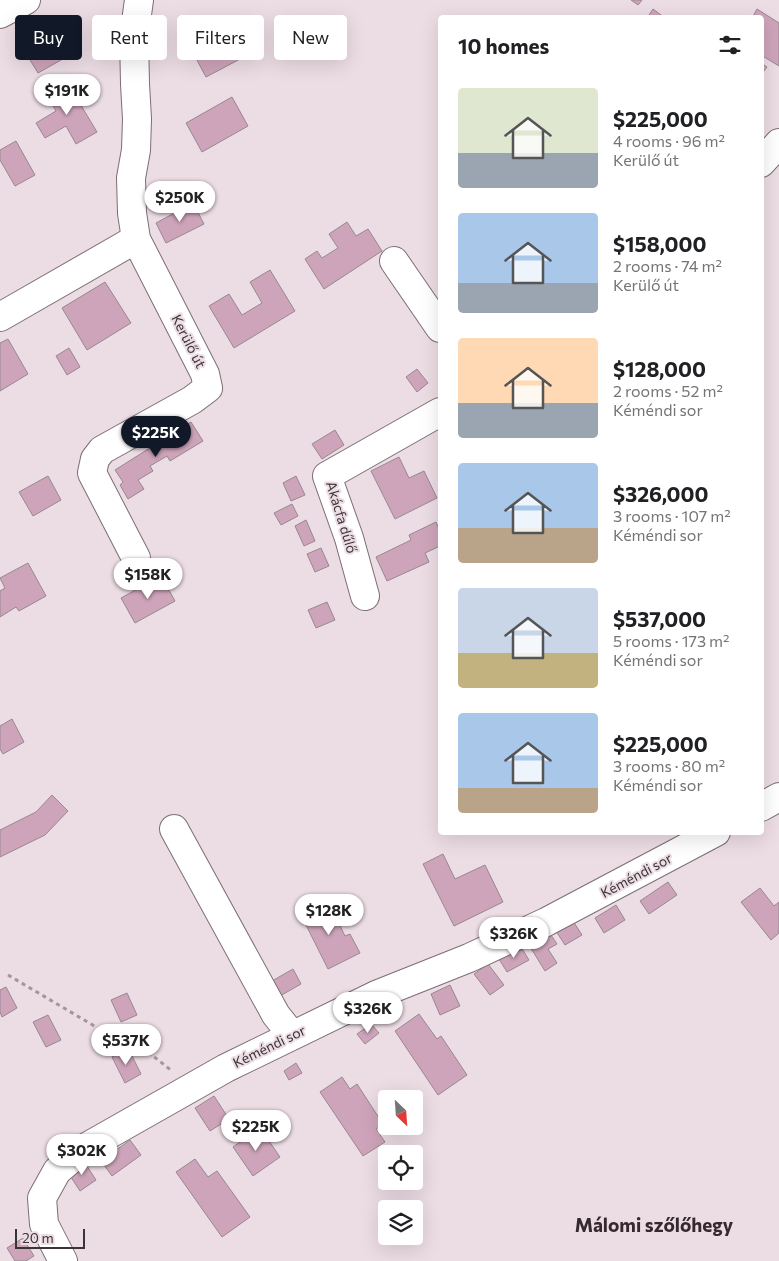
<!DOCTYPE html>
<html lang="en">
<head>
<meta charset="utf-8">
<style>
  body { margin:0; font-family:Commissioner,sans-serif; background:#f6f6f6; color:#202124; height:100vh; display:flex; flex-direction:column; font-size:19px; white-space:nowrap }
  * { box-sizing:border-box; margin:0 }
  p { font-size:16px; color:#757577 }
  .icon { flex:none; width:28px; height:28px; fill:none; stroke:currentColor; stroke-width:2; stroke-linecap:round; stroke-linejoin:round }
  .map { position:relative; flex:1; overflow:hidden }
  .side { position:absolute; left:438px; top:15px; width:326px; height:820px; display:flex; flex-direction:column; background:#fff; border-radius:5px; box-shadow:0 5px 20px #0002 }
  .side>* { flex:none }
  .banner { position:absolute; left:15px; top:15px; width:348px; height:45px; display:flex; gap:10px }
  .needle { width:32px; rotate:155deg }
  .fabs { position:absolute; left:378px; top:1090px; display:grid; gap:10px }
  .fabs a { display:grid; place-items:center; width:45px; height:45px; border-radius:5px; background:#fff; box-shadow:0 5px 20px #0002; font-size:25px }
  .scale { position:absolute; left:15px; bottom:12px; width:70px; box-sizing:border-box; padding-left:5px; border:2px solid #3b3437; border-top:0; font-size:14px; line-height:18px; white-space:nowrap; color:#3b3437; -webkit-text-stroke:4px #ecdce4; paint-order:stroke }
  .price { position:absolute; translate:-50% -42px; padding:0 11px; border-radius:18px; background:#fff; color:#222; font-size:16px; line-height:32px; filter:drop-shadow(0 1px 2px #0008) }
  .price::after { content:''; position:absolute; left:50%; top:30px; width:15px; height:11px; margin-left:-8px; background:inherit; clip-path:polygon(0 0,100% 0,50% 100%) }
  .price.selected { background:#111827; color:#fff }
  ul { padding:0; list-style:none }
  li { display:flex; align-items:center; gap:15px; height:125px; padding:0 20px }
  li span { display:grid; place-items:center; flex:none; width:140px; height:100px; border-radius:5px; color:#555 }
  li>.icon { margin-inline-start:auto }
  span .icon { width:60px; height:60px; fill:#fffc; stroke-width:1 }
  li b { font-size:21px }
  h2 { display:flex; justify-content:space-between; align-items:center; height:60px; padding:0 20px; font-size:21px }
  .chip { padding:0 18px; border-radius:5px; background:#fff; box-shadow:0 5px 20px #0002; font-size:18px; line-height:45px }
  .chip.selected { background:#111827; color:#fff }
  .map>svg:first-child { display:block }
  .building { fill:#cea4ba; stroke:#978890 }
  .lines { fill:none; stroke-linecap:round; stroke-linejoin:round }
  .street-casing { stroke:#7c6e75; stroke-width:30 }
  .path { stroke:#a2959b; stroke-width:3; stroke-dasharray:4 4; stroke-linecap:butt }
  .street { stroke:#fff; stroke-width:28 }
  .labels { text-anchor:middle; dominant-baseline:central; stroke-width:4; stroke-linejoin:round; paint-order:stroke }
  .street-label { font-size:14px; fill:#3b3437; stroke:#ecdce4 }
  .district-label { font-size:19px; font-weight:bold; fill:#35282f; stroke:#ecdce4 }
</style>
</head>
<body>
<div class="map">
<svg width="779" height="1261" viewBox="0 0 779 1261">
  <rect width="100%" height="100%" fill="#ecdce4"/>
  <g class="building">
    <path d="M631 0H642L638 5Z"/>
    <path d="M653 9 665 18H647Z"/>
    <path d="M757 9 779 23V66L761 55V18H752Z"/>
    <path d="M204 23 211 37 227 28 242 58 206 77 183 34Z"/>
    <path d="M63 26 77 51 38 73 27 55 44 45 40 39Z"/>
    <path d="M761 63 767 67 761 75Z"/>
    <path d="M67 82 97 132 76 144 66 126 45 138 36 123 56 111 46 94Z"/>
    <path d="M232 97 248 126 202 152 186 123Z"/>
    <path d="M16 141 35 175 15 186 0 160V150Z"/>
    <path d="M193 203 204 224 166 243 156 223Z"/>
    <path d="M347 222 356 236 368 229 382 251 324 289 305 259 317 251 322 258 338 248 329 234Z"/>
    <path d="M270 270 295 311 234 348 209 306 229 294 242 315 262 303 250 282Z"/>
    <path d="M105 282 131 323 87 350 62 308Z"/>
    <path d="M8 339 28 374 0 391V343Z"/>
    <path d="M69 348 80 367 67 375 56 356Z"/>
    <path d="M417 369 428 383 417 392 406 377Z"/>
    <path d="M191 422 203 441 170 461 167 456 150 466 153 471 138 480 144 489 128 499 120 485 123 482 115 470Z"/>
    <path d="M335 430 344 445 322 459 312 444Z"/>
    <path d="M399 457 409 478 424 471 437 498 395 519 371 471Z"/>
    <path d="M48 476 61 500 33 516 19 492Z"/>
    <path d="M296 476 305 495 291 501 283 483Z"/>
    <path d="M292 504 298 516 281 525 274 513Z"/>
    <path d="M306 520 315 541 304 546 295 526Z"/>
    <path d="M436 522 440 531V546L425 553 429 562 387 581 376 557 411 540 409 535Z"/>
    <path d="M321 548 329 566 315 572 307 554Z"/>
    <path d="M28 563 46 596 19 611 16 607 0 617V591L5 588 0 578Z"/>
    <path d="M161 576 175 601 135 623 121 598Z"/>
    <path d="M327 602 335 620 316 628 308 610Z"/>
    <path d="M12 719 24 742 3 754 0 749V726Z"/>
    <path d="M52 795 68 811 45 835 0 857V830L36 812Z"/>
    <path d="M443 854 455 879 485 865 503 902 454 926 423 864Z"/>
    <path d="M668 882 677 895 649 914 640 901Z"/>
    <path d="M760 888 774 906 779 902V933L771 940 741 902Z"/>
    <path d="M328 901 345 936 350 934 360 953 328 969 301 915Z"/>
    <path d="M616 905 625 920 604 933 595 918Z"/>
    <path d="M573 921 582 935 565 945 556 931Z"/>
    <path d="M549 932 557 944 548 949 557 963 545 971 529 945Z"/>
    <path d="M521 947 529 960 507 972 499 959Z"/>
    <path d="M488 964 504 985 490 995 474 974Z"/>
    <path d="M293 969 301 984 280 996 272 981Z"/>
    <path d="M450 985 460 1006 440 1015 431 994Z"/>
    <path d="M6 987 17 1008 2 1017 0 1012V990Z"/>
    <path d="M127 993 137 1015 121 1022 111 1000Z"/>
    <path d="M419 1014 437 1039 441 1036 467 1075 438 1095 395 1031Z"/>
    <path d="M48 1015 61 1040 46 1047 33 1022Z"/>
    <path d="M371 1024 379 1033 365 1044 357 1034Z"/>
    <path d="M128 1048 141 1074 125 1083 112 1057Z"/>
    <path d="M296 1063 302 1073 289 1080 284 1071Z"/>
    <path d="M342 1077 350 1089 357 1084 383 1124 376 1129 385 1142 363 1156 320 1092Z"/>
    <path d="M214 1096 229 1119 210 1131 195 1108Z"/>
    <path d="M260 1128 280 1157 253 1176 233 1147Z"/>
    <path d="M130 1140 141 1155 112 1176 101 1161Z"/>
    <path d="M195 1159 208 1177 217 1171 250 1217 222 1237 176 1172Z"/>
    <path d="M83 1160 96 1180 80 1191 67 1171Z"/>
    <path d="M23 1238 34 1256 26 1261H15L7 1248Z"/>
  </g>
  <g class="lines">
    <g class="street-casing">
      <g id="street">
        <path d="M0 14 26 0"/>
        <path d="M761 163 779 143"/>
        <path d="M394 261 440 328"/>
        <path d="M0 317 136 239"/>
        <path d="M136 558 92 473 95 459 102 450 192 400 208 388 205 374 136 239 132 213 131 178 136 150 137 119 135 84 134 36 139 0"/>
        <path d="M365 596 349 538 327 476 440 412"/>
        <path d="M761 807 779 797"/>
        <path d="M174 829 276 1015 292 1035"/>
        <path d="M63 1261 44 1224 42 1198 57 1171 83 1149 226 1068 376 995 469 958 546 922 716 832"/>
      </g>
    </g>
    <path class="path" d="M8 975 113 1037 148 1052 172 1071"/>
    <use href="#street" class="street"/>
  </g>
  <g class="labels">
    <g class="street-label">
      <text transform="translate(189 341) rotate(63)">Kerülő út</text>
      <text transform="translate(342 517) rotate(73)">Akácfa dűlő</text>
      <text transform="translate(636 875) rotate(-28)">Kéméndi sor</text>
      <text transform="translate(269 1046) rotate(-26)">Kéméndi sor</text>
    </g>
    <g class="district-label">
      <text x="654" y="1224">Málomi szőlőhegy</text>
    </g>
  </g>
</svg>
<div class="fabs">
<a><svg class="needle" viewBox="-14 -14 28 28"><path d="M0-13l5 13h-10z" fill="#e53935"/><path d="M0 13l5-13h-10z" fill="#757577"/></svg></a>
<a><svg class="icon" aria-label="locate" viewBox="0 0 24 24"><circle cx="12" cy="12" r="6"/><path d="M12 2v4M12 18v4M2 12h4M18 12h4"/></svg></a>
<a><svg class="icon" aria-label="layers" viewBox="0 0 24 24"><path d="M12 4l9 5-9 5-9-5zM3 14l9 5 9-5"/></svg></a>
</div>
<div class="scale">20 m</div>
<b class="price" style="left:67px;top:116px">$191K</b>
<b class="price" style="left:180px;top:223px">$250K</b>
<b class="price selected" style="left:156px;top:458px">$225K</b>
<b class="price" style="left:148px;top:600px">$158K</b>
<b class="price" style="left:329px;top:936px">$128K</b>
<b class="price" style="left:514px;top:959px">$326K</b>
<b class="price" style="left:368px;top:1034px">$326K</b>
<b class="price" style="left:126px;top:1066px">$537K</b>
<b class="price" style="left:256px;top:1152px">$225K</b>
<b class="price" style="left:82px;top:1176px">$302K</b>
<div class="banner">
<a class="chip selected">Buy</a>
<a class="chip">Rent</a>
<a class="chip">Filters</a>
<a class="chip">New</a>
</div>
<section class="side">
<h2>10 homes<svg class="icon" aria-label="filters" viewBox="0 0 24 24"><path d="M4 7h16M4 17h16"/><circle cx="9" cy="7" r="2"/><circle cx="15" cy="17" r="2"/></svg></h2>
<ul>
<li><span style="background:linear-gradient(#dfe7d0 65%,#9aa5b1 0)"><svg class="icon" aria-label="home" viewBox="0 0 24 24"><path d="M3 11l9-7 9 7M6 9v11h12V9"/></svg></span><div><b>$225,000</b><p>4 rooms · 96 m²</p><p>Kerülő út</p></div></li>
<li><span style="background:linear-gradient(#a9c7e8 70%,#9aa5b1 0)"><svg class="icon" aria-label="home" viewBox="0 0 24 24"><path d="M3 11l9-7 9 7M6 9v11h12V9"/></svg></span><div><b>$158,000</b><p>2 rooms · 74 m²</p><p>Kerülő út</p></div></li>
<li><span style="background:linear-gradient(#ffd9b3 65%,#9aa5b1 0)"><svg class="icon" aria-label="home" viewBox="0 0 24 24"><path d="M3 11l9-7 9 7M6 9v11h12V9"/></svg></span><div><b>$128,000</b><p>2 rooms · 52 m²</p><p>Kéméndi sor</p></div></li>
<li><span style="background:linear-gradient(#a9c7e8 65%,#b9a48a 0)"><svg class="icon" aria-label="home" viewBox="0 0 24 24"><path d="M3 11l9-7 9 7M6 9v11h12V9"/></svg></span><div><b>$326,000</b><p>3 rooms · 107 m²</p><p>Kéméndi sor</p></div></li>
<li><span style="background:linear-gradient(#c9d6e8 65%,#c2b280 0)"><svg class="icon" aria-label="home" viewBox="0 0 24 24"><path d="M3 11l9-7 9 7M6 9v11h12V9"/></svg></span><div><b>$537,000</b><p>5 rooms · 173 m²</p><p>Kéméndi sor</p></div></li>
<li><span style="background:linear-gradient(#a9c7e8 75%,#b9a48a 0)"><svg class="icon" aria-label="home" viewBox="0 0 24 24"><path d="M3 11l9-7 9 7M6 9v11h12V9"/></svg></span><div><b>$225,000</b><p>3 rooms · 80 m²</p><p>Kéméndi sor</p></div></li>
</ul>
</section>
</div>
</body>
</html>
